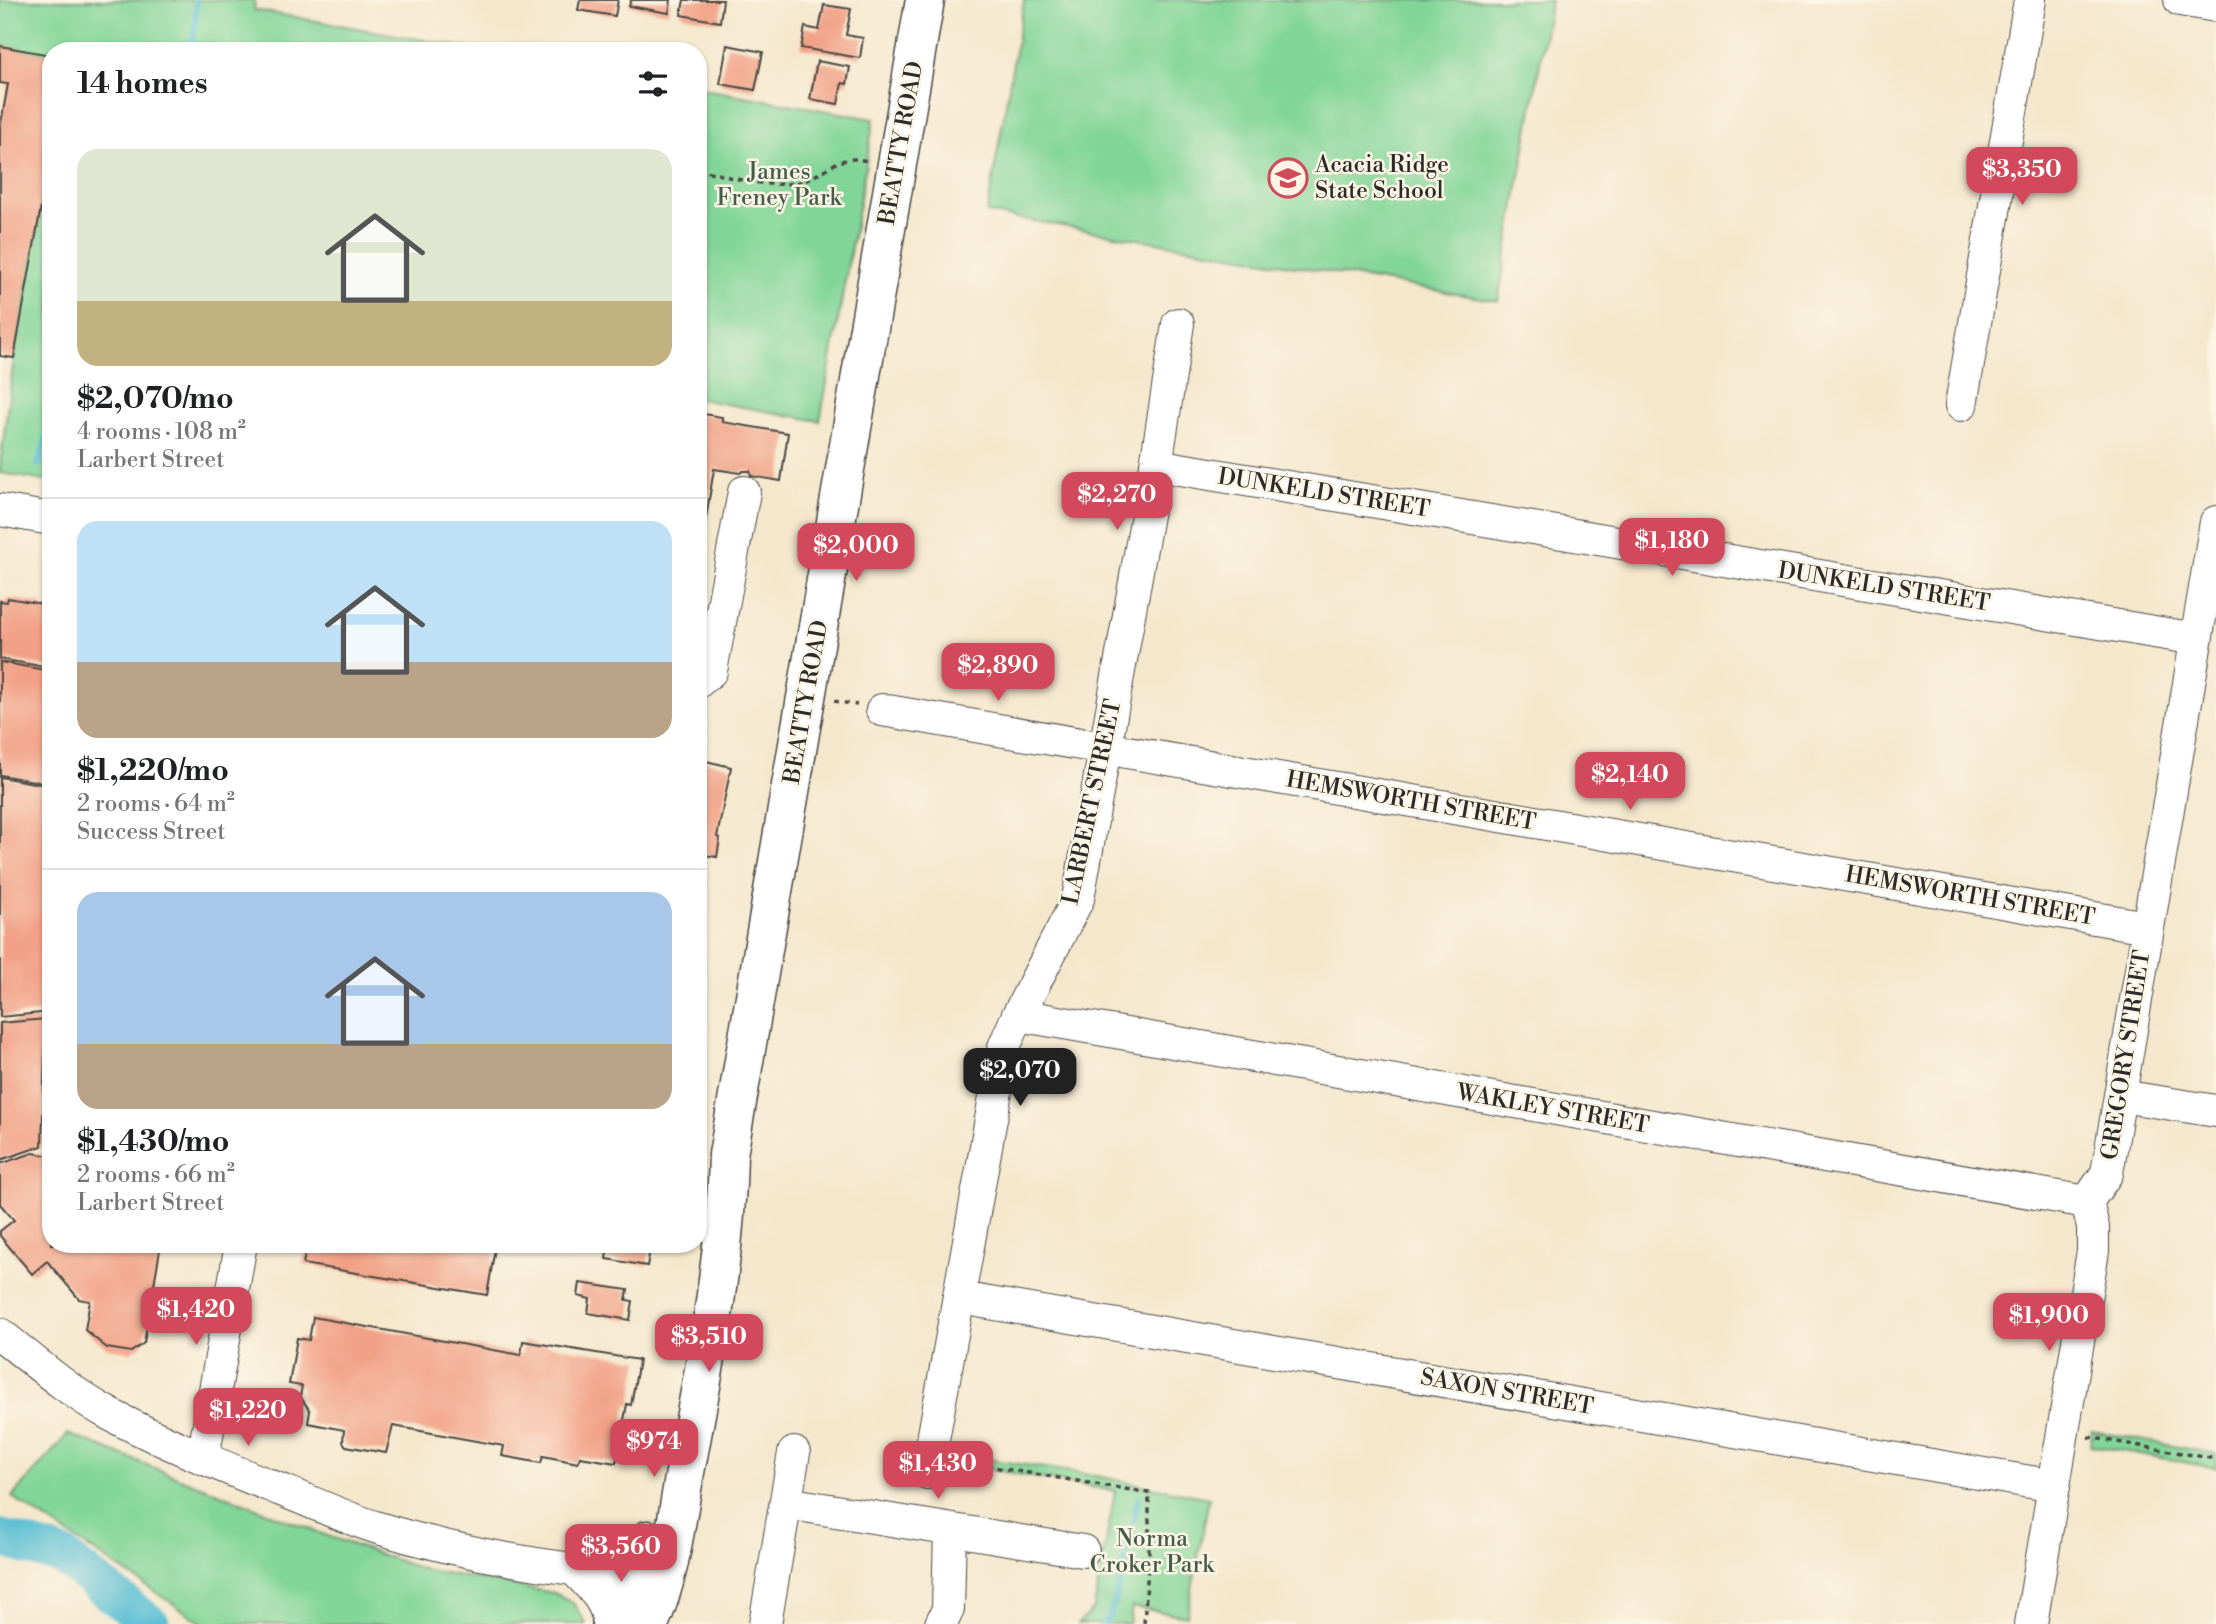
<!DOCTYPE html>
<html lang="en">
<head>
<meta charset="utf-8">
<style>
  body { margin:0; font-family:"Libre Bodoni",serif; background:#f2f2f2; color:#202124; height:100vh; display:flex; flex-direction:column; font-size:26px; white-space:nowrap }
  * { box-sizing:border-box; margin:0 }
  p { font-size:23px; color:#757577 }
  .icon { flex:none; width:38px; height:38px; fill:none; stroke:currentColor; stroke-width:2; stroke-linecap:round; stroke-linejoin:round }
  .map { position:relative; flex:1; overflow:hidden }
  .details { position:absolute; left:42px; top:42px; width:665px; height:1211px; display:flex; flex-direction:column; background:#fff; border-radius:28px; box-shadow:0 2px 5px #0004 }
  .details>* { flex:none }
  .price { position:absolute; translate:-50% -60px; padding:0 16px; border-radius:14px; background:#d1495b; color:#fff; font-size:23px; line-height:46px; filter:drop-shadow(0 2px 4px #0008) }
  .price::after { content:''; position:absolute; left:50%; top:42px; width:21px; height:16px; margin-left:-10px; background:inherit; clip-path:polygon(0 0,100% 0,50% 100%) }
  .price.on { background:#222; color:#fff }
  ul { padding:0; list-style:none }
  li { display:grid; align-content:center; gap:14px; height:371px; padding:0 35px }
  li+li { border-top:2px solid #e0e0e0 }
  li span { display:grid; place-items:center; height:217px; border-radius:21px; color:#555 }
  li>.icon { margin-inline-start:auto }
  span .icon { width:126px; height:126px; fill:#fffc; stroke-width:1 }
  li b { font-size:30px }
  h2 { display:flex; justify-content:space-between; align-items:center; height:84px; padding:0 35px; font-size:30px }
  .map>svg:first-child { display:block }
  .green { fill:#82d598; stroke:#568062; stroke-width:2 }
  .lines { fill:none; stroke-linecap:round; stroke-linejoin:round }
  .stream { stroke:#55bdd3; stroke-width:6 }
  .river { stroke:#55bdd3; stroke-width:38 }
  .building { fill:#f1a085 }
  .minor-casing { stroke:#494743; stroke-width:34 }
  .major-casing { stroke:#494743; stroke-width:41 }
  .path { stroke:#494743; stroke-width:3.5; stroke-dasharray:5 5; stroke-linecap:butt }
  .minor { stroke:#fff; stroke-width:32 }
  .major { stroke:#fff; stroke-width:38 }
  .labels { text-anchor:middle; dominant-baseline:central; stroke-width:5; stroke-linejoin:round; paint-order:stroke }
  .street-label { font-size:23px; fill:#2b2b2b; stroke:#fcf5e5 }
  .poi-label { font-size:23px; fill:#2b2b2b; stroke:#fcf5e5; text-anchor:start }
  .park-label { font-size:23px; fill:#455e4c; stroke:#fcf5e5 }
</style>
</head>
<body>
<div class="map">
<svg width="2216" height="1624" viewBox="0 0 2216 1624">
  <rect width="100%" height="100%" fill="#fcf5e5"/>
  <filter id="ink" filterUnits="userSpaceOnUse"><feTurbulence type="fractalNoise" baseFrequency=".0143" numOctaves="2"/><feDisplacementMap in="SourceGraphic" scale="14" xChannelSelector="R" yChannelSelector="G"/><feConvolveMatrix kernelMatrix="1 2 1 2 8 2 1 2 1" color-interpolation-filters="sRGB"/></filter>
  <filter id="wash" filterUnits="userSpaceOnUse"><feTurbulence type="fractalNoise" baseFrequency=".00686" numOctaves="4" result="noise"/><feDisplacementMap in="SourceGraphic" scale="28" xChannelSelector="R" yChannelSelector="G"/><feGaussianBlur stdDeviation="1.57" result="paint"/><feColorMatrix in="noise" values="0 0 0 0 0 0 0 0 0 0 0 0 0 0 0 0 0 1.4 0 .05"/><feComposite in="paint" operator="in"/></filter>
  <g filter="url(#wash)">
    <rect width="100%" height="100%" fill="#f4e7cc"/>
    <g class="green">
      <path d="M0 0H255L254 10 486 51H51V55L0 46Z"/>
      <path d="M1024 0H1551L1498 301 987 213Z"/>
      <path d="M698 88 874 119 820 421 698 399Z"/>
      <path d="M51 151V482L0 473V466L14 358Z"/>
      <path d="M2092 1431 2216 1454V1468L2090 1445Z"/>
      <path d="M68 1434 325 1535 422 1569 554 1593 573 1603 586 1624H204L12 1497Z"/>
      <path d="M954 1454 1091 1475 1209 1498 1187 1616 1132 1607 1129 1624H1078L1094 1608 1115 1491 952 1463Z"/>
    </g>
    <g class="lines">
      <g class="stream">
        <path d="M190 51 196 22V0"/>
        <path d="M38 465 51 423"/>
        <path d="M1102 1624 1110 1616 1120 1583 1138 1499"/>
      </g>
      <path class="river" d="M0 1538 62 1556 151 1624"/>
    </g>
    <g id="blocks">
      <g class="building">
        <path d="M580 0H618L615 16 578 10Z"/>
        <path d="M631 0H671L669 13 629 6Z"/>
        <path d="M684 0H723L720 22 681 15Z"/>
        <path d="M824 5 851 9 846 35 863 38 860 58 801 48 805 27 819 30Z"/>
        <path d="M727 45 763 52 755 90 720 84Z"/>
        <path d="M0 46 51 55V151L14 358 0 356V129L8 84 0 83Z"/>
        <path d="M817 61 850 67 847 84 842 83 838 104 810 99Z"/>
        <path d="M698 413 722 417V422L788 433 781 481 751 476 750 471H743L740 473 714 469 702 543 698 542Z"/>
        <path d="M8 598 42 604 41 608 51 610V668L0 659V601L7 602Z"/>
        <path d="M0 662 51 671V784L0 775Z"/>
        <path d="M698 759 731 767 717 837 720 838 717 857 698 854Z"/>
        <path d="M0 777 51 786V1012L0 1017Z"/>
        <path d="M46 1019 42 1146 0 1160V1023Z"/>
        <path d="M33 1153 51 1156V1244H161L144 1343 131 1352 107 1348 85 1330 90 1301 79 1299 47 1261 32 1274 0 1236V1231L14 1220 0 1204V1164Z"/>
        <path d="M307 1244H486L485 1246 495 1248 487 1295 303 1264Z"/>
        <path d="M608 1244H651L647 1266 606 1259Z"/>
        <path d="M580 1283 628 1290 626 1300 633 1301 630 1320 588 1313 590 1299 578 1296Z"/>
        <path d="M313 1317 521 1355 523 1341 639 1360 631 1405 627 1404 616 1463 580 1457 578 1463 543 1456 541 1463 502 1456 504 1446 393 1426 386 1453 346 1446 343 1442 344 1430 308 1423 310 1411 300 1396 302 1386 289 1384 297 1338 309 1340Z"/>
      </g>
    </g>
  </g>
  <g filter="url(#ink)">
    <use href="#blocks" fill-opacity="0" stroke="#494743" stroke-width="2"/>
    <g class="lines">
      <g class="minor-casing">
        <g id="minor">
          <path d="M2180 0 2216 6"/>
          <path d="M1961 405 2030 0"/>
          <path d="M1156 465 2196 639"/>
          <path d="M0 510 51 519"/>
          <path d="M698 682 711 671 744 492"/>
          <path d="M882 710 2147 927"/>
          <path d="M1018 1015 2087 1202"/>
          <path d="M2121 1096 2216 1111"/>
          <path d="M960 1298 2054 1486"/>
          <path d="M0 1334C35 1362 71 1393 111 1415 166 1444 224 1467 281 1490 312 1502 343 1517 375 1527 467 1556 566 1571 661 1578"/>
          <path d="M203 1458 241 1244"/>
          <path d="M927 1473 1004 1047 1018 1015 1078 899 1156 465 1178 324"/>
          <path d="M786 1503 1083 1551"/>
          <path d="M574 1569C588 1584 609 1602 608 1624"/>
          <path d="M765 1624 794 1453"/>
          <path d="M941 1624 948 1609 950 1530"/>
          <path d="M2031 1624 2093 1251V1227L2087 1202 2107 1173 2216 522"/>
        </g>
      </g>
      <g class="major-casing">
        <g id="major">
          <path d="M618 1624 639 1577 648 1540"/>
          <path d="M649 1624C672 1574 676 1516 687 1462 706 1361 726 1259 728 1155L925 0"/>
        </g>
      </g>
      <g class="path">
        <path d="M698 169C731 177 761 188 796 183 823 178 835 152 867 161"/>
        <path d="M834 701 857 705"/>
        <path d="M2088 1437 2216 1459"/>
        <path d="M957 1461 1149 1493V1552L1144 1624"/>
      </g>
      <use href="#minor" class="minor"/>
      <use href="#major" class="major"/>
    </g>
  </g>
  <defs>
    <g id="school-ring" transform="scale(2.0125)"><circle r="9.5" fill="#fcf5e5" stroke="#d1495b" stroke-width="1.5"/><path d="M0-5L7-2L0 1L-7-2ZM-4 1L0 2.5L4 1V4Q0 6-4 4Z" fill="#d1495b"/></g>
  </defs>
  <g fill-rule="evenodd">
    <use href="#school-ring" x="1288" y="178"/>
  </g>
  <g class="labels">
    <g class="street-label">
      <text transform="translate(901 143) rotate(-80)">BEATTY ROAD</text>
      <text transform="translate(1324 493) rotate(9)">DUNKELD STREET</text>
      <text transform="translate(1884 587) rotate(9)">DUNKELD STREET</text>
      <text transform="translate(806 702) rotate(-80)">BEATTY ROAD</text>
      <text transform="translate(1411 801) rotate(10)">HEMSWORTH STREET</text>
      <text transform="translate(1092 802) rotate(-78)">LARBERT STREET</text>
      <text transform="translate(1970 896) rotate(10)">HEMSWORTH STREET</text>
      <text transform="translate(2126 1055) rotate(-81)">GREGORY STREET</text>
      <text transform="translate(1553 1109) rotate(10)">WAKLEY STREET</text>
      <text transform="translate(1507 1392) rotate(10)">SAXON STREET</text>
    </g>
    <g class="poi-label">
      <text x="1315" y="165">Acacia Ridge<tspan x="1315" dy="26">State School</tspan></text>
    </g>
    <g class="park-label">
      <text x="779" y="172">James<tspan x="779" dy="26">Freney Park</tspan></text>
      <text x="1152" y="1539">Norma<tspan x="1152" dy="26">Croker Park</tspan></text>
    </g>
  </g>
</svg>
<b class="price" style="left:2022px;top:207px">$3,350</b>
<b class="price" style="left:1117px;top:532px">$2,270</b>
<b class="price" style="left:1672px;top:578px">$1,180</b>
<b class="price" style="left:856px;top:583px">$2,000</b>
<b class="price" style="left:998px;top:703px">$2,890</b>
<b class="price" style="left:1630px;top:812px">$2,140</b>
<b class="price on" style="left:1020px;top:1108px">$2,070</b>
<b class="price" style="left:196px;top:1347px">$1,420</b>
<b class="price" style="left:2049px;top:1353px">$1,900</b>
<b class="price" style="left:709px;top:1374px">$3,510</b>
<b class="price" style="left:248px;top:1448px">$1,220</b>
<b class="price" style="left:654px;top:1479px">$974</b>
<b class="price" style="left:938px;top:1501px">$1,430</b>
<b class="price" style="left:621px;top:1584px">$3,560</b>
<section class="details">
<h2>14 homes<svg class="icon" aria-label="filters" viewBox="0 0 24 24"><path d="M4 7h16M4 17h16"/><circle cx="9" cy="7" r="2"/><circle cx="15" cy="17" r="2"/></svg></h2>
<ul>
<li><span style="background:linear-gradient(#dfe7d0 70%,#c2b280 0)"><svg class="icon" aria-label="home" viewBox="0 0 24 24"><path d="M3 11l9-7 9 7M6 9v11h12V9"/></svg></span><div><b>$2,070/mo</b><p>4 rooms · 108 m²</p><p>Larbert Street</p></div></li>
<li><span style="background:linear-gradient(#bfe0f5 65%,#b9a48a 0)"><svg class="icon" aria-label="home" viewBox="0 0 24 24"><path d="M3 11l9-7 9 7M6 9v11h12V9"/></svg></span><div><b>$1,220/mo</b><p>2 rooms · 64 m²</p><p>Success Street</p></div></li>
<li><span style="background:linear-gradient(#a9c7e8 70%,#b9a48a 0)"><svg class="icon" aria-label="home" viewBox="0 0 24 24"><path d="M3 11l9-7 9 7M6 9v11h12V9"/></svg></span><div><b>$1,430/mo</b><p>2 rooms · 66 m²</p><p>Larbert Street</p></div></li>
</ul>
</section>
</div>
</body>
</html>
